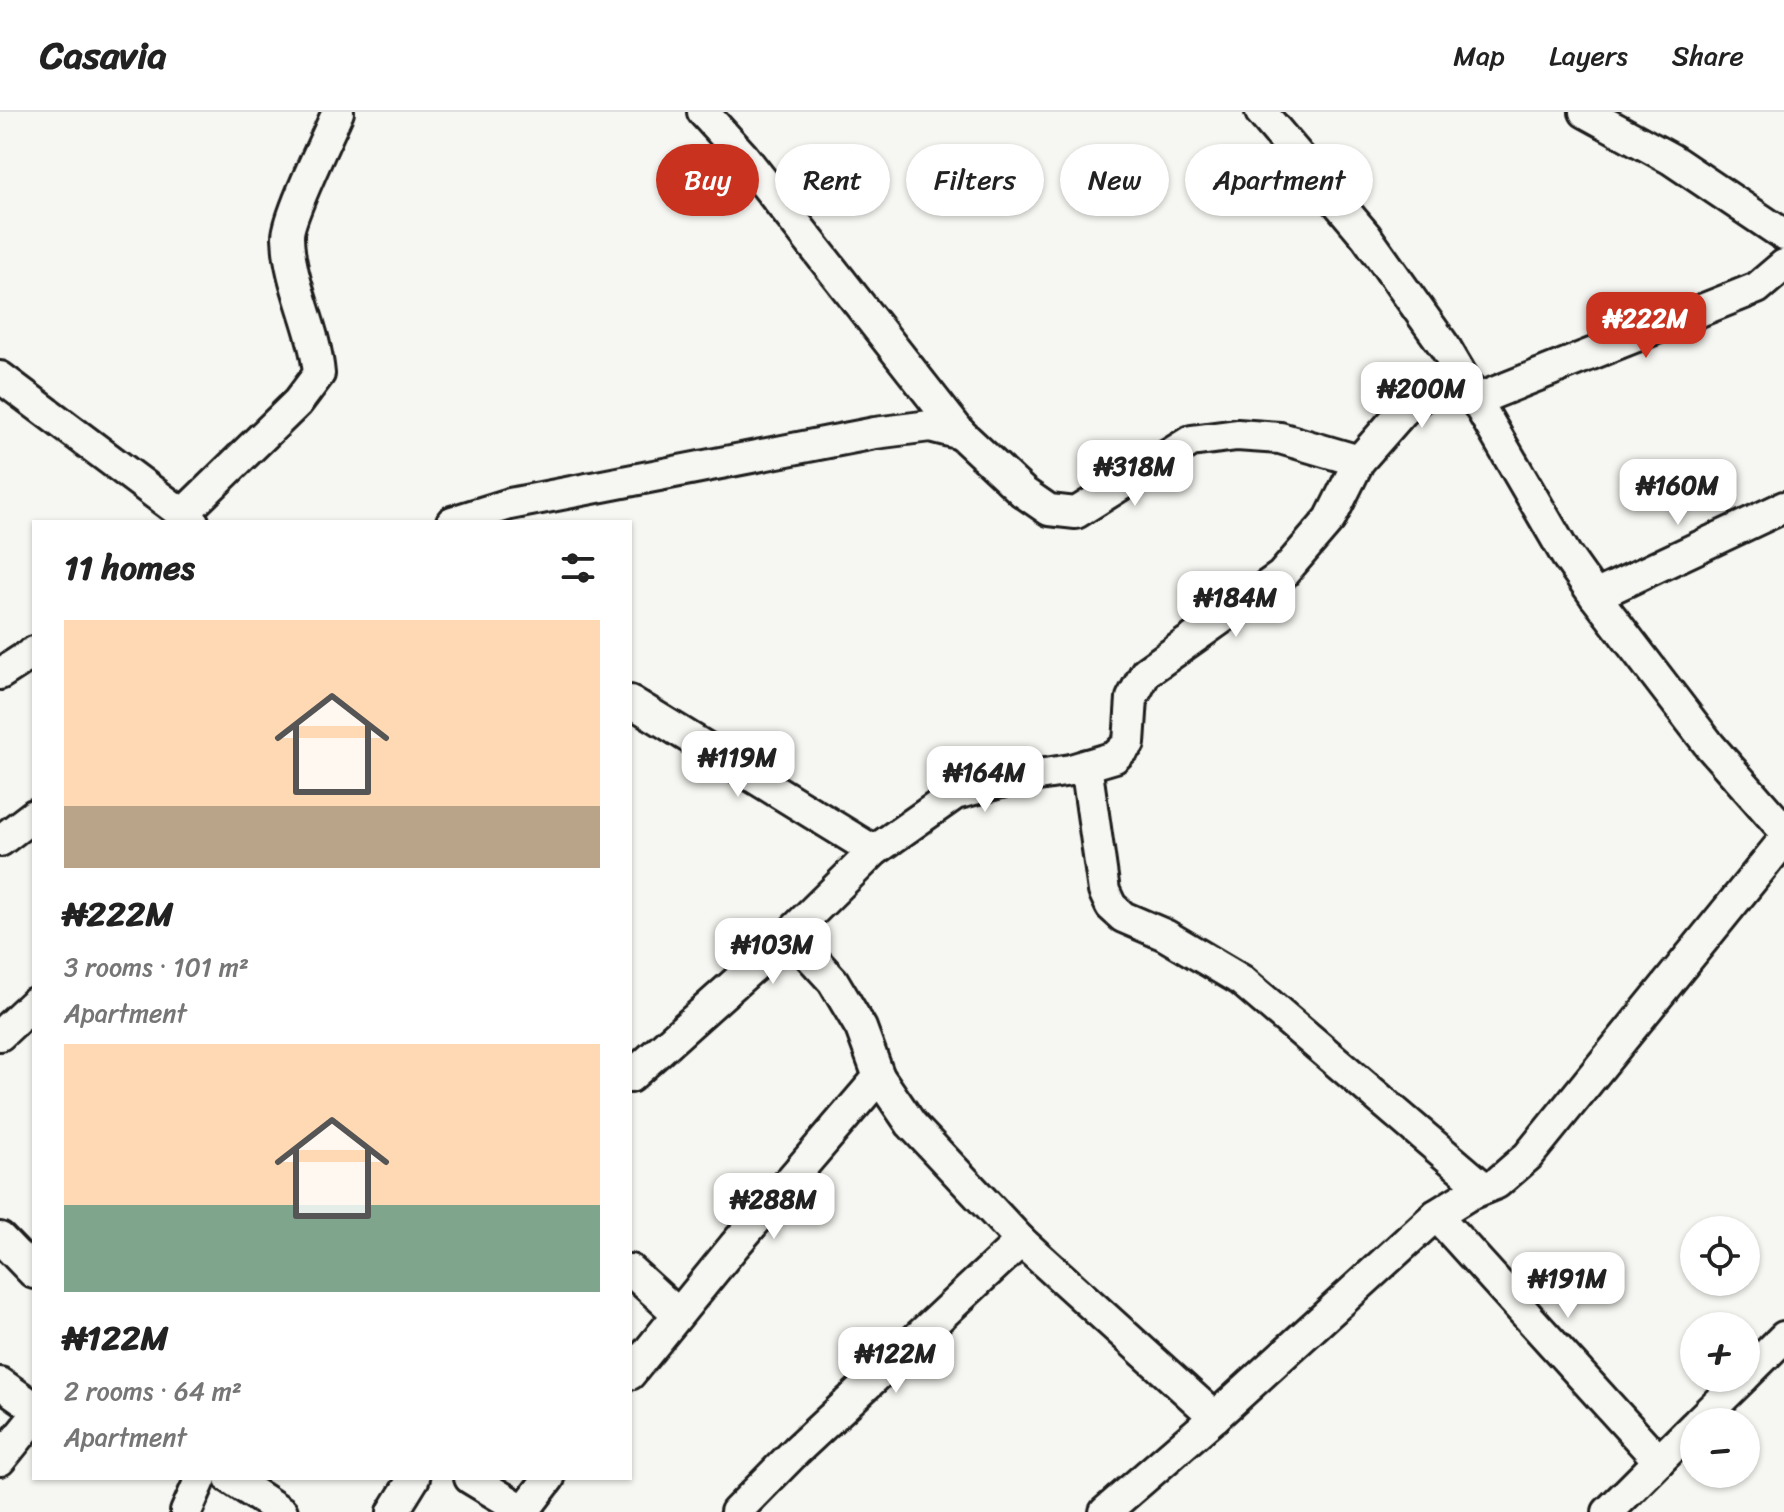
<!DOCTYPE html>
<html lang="en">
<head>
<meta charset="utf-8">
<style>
  body { margin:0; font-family:Sriracha,sans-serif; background:#f2f2f2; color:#222; height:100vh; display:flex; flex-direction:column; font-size:30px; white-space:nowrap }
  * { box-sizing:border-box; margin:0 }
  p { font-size:26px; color:#767676 }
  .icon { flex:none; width:44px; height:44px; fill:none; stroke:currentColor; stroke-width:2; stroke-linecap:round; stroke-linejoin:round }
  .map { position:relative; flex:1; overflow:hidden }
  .panel { position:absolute; left:32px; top:408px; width:600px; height:960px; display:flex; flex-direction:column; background:#fff; border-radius:0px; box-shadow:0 2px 6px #0004 }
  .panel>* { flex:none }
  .guide { position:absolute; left:656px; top:32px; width:760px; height:72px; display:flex; gap:16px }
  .fabs { position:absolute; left:1680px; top:1104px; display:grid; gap:16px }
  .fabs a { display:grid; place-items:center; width:80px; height:80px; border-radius:50%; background:#fff; box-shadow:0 2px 6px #0004; font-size:40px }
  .price { position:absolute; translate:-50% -68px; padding:0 18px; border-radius:16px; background:#fff; color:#222; font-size:26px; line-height:52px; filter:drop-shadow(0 2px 4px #0008) }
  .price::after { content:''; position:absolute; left:50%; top:48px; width:24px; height:18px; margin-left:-12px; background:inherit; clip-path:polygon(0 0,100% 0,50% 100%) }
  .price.active { background:#c8321e; color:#fff }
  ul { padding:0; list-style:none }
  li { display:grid; align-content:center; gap:16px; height:424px; padding:0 32px }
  li span { display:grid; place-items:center; height:248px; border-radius:0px; color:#555 }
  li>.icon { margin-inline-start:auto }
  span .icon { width:144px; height:144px; fill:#fffc; stroke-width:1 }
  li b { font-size:34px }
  h2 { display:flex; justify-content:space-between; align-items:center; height:96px; padding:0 32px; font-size:34px }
  .pill { padding:0 28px; border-radius:36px; background:#fff; box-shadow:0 2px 6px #0004; font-size:28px; line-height:72px }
  .pill.active { background:#c8321e; color:#fff }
  header { display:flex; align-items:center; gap:48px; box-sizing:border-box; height:112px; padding:0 40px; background:#fff; border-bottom:2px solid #e0e0e0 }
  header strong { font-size:38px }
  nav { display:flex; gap:44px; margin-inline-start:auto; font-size:28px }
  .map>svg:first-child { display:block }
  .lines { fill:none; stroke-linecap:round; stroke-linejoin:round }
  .street-casing { stroke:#1c1c1c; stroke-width:36 }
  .street { stroke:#f6f6f2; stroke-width:30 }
</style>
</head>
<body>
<header>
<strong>Casavia</strong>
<nav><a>Map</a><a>Layers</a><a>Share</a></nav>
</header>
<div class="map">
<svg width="1784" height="1400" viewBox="0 0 1784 1400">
  <rect width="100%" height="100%" fill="#f6f6f2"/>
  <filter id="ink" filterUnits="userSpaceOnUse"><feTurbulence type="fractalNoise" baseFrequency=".0125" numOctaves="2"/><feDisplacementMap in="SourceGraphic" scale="16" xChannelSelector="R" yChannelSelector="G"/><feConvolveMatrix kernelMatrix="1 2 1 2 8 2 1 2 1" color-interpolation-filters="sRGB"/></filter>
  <g filter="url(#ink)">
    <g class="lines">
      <g class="street-casing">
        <g id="street">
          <path d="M703 0 743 44 961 322 1023 380 1049 398 1076 401 1191 329 1237 323 1280 326 1359 349"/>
          <path d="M1261 0 1366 124 1445 235 1566 443 1595 484 1710 634 1784 718"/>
          <path d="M1585 0 1671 47 1784 123"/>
          <path d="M0 265 193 410"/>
          <path d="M1476 288 1757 176 1784 153"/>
          <path d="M183 402 298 290 319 262C315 215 289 172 288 125 287 107 328 23 338 0"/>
          <path d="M452 410 510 392 875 321 930 314 961 322"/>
          <path d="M1595 484 1784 395"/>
          <path d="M0 562 34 540"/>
          <path d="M630 589 874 739"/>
          <path d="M1086 653 1104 779 1111 794 1123 805 1165 823 1241 868 1484 1076"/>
          <path d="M0 729 34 703"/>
          <path d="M790 822 833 869 861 916 879 965 911 1012 1021 1129 1215 1305"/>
          <path d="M0 923 34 891"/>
          <path d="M630 965 790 822 874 739 955 682 1012 667 1071 658 1115 645 1129 631 1132 586 1146 560 1281 464 1330 407 1359 349 1403 299 1457 256"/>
          <path d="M1436 1103 1659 1349"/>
          <path d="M0 1126 34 1161"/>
          <path d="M630 1158 678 1202"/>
          <path d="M630 1262 734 1134 879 965"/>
          <path d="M1746 1263 1784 1225"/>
          <path d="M0 1271 34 1295"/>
          <path d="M1698 1310 1743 1266"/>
          <path d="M0 1348 34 1306"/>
          <path d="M230 1366 282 1400"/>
          <path d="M470 1366 526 1400"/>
          <path d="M186 1400 201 1366"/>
          <path d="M393 1400 414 1366"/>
          <path d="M523 1400 549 1366"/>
          <path d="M736 1400 797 1338 1021 1129"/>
          <path d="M1105 1400 1215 1305 1436 1103 1470 1082 1497 1071 1528 1044 1784 728"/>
          <path d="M1608 1400 1694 1314"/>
        </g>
      </g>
      <use href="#street" class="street"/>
    </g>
  </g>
</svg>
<div class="fabs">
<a><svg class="icon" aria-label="locate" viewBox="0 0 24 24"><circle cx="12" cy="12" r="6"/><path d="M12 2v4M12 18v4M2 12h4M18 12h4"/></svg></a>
<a>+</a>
<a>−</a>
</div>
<b class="price active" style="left:1646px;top:248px">₦222M</b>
<b class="price" style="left:1422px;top:318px">₦200M</b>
<b class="price" style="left:1135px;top:396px">₦318M</b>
<b class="price" style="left:1678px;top:415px">₦160M</b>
<b class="price" style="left:1236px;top:527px">₦184M</b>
<b class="price" style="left:738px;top:687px">₦119M</b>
<b class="price" style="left:985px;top:702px">₦164M</b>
<b class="price" style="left:773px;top:874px">₦103M</b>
<b class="price" style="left:774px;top:1129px">₦288M</b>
<b class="price" style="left:1568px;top:1208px">₦191M</b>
<b class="price" style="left:896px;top:1283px">₦122M</b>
<div class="guide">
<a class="pill active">Buy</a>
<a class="pill">Rent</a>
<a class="pill">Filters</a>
<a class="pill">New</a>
<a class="pill">Apartment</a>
</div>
<section class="panel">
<h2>11 homes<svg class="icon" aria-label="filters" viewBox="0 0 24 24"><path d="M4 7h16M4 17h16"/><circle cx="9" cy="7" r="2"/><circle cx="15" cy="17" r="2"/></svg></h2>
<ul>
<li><span style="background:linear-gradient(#ffd9b3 75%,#b9a48a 0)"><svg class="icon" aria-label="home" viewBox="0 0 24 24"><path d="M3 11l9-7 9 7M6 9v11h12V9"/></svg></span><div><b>₦222M</b><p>3 rooms · 101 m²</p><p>Apartment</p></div></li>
<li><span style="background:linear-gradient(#ffd9b3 65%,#7fa58c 0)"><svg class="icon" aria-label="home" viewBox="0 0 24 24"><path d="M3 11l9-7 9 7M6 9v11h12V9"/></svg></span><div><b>₦122M</b><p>2 rooms · 64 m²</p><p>Apartment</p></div></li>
</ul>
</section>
</div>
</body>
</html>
